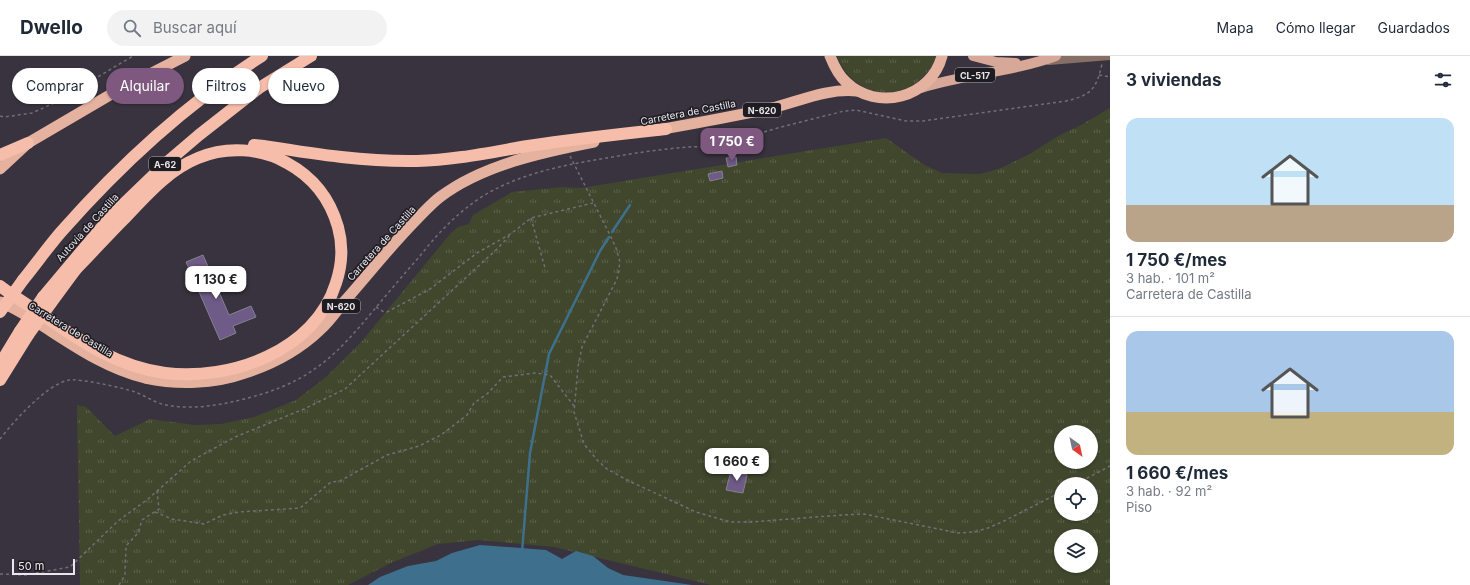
<!DOCTYPE html>
<html lang="es">
<head>
<meta charset="utf-8">
<style>
  body { margin:0; font-family:Inter,sans-serif; background:#f2f2f3; color:#1f2937; height:100vh; display:flex; flex-direction:column; font-size:15px; white-space:nowrap }
  * { box-sizing:border-box; margin:0 }
  p { font-size:13px; color:#747a83 }
  .icon { flex:none; width:22px; height:22px; fill:none; stroke:currentColor; stroke-width:2; stroke-linecap:round; stroke-linejoin:round }
  .map { position:relative; flex:1; overflow:hidden }
  .drawer { display:flex; flex-direction:column; background:#fff; width:360px }
  .drawer>* { flex:none }
  .top-card { position:absolute; left:12px; top:12px; width:380px; height:36px; display:flex; gap:8px }
  .needle { width:26px; rotate:147deg }
  .tools { position:absolute; left:1054px; top:369px; display:grid; gap:8px }
  .tools a { display:grid; place-items:center; width:44px; height:44px; border-radius:50%; background:#fff; box-shadow:0 1px 3px #0004; font-size:20px }
  .scale { position:absolute; left:12px; bottom:10px; width:63px; box-sizing:border-box; padding-left:4px; border:2px solid #e9e6ee; border-top:0; font-size:11px; line-height:14px; white-space:nowrap; color:#e9e6ee; -webkit-text-stroke:3px #1e1c21; paint-order:stroke }
  .price { position:absolute; translate:-50% -34px; padding:0 9px; border-radius:8px; background:#fff; color:#222; font-size:13px; line-height:26px; filter:drop-shadow(0 1px 2px #0008) }
  .price::after { content:''; position:absolute; left:50%; top:24px; width:12px; height:9px; margin-left:-6px; background:inherit; clip-path:polygon(0 0,100% 0,50% 100%) }
  .price.selected { background:#7e587f; color:#fff }
  ul { padding:0; list-style:none }
  li { display:grid; align-content:center; gap:8px; height:212px; padding:0 16px }
  li+li { border-top:1px solid #e0e1e3 }
  li span { display:grid; place-items:center; height:124px; border-radius:12px; color:#555 }
  li>.icon { margin-inline-start:auto }
  span .icon { width:72px; height:72px; fill:#fffc; stroke-width:1 }
  li b { font-size:17px }
  h2 { display:flex; justify-content:space-between; align-items:center; height:48px; padding:0 16px; font-size:17px }
  .chip { padding:0 14px; border-radius:18px; background:#fff; box-shadow:0 1px 3px #0004; font-size:14px; line-height:36px }
  .chip.selected { background:#7e587f; color:#fff }
  header { display:flex; align-items:center; gap:24px; box-sizing:border-box; height:56px; padding:0 20px; background:#fff; border-bottom:1px solid #e0e1e3 }
  header strong { font-size:19px }
  nav { display:flex; gap:22px; margin-inline-start:auto; font-size:14px }
  .search { width:280px; height:36px; background:#f2f2f3; display:flex; align-items:center; gap:10px; box-sizing:border-box; padding:0 14px; border-radius:22px; color:#747a83; font-size:15px }
  main { display:flex; flex:1; min-height:0 }
  .map>svg:first-child { display:block }
  .grass { fill:url(#grass-tufts); fill-rule:evenodd }
  .water { fill:#3e708e }
  .lines { fill:none; stroke-linecap:round; stroke-linejoin:round }
  .stream { stroke:#3e708e; stroke-width:2.5 }
  .building { fill:#6f5b87; stroke:#86808e }
  .path { stroke:#726e78; stroke-width:1.5; stroke-dasharray:3 3; stroke-linecap:butt }
  .tertiary { stroke:#866f67; stroke-width:8 }
  .primary { stroke:#d7a797; stroke-width:10 }
  .trunk { stroke:#e6b2a0; stroke-width:11 }
  .motorway { stroke:#f6bdaa; stroke-width:12 }
  .motorway-bridge { stroke:#f6bdaa; stroke-width:12 }
  .labels { text-anchor:middle; dominant-baseline:central; stroke-width:3; stroke-linejoin:round; paint-order:stroke }
  .shield { fill:#1e1c21; stroke:#aca9b0; stroke-width:1 }
  .shield-label { font-size:9px; font-weight:bold; fill:#e9e6ee }
  .street-label { font-size:10px; fill:#e9e6ee; stroke:#1e1c21 }
</style>
</head>
<body>
<header>
<strong>Dwello</strong>
<div class="search"><svg class="icon" aria-label="search" viewBox="0 0 24 24"><circle cx="10" cy="10" r="6"/><path d="M15 15l6 6"/></svg>Buscar aquí</div>
<nav><a>Mapa</a><a>Cómo llegar</a><a>Guardados</a></nav>
</header>
<main>
<div class="map">
<svg width="1110" height="529" viewBox="0 0 1110 529">
  <defs>
    <pattern id="grass-tufts" width="24" height="20" patternUnits="userSpaceOnUse"><rect width="24" height="20" fill="#40472d"/><path d="M3 7l-1-3M5 7V3M7 7l1-3M15 17l-1-3M17 17v-4M19 17l1-3" fill="none" stroke="#5c624c"/></pattern>
  </defs>
  <rect width="100%" height="100%" fill="#38333f"/>
  <g class="grass">
    <path d="M837 0H937C917 48 856 49 837 0Z"/>
    <path d="M1110 52V529H711L554 491 479 484 438 488 391 507 348 529H80L77 349 86 351 115 380 150 363 195 369 221 368 254 361 296 344 326 321 362 285 450 178 458 171 469 168 473 159 512 136 563 131 581 132 886 82 923 108 942 117 980 118 1001 112 1028 99 1058 80 1081 69ZM1061 376H1091V406H1061ZM1061 428H1091V458H1061ZM1061 480H1091V510H1061Z"/>
  </g>
  <path class="water" d="M480 489 546 494 562 503 576 495 593 500 608 512 623 519 692 529H368L380 521 408 510 436 505 452 497Z"/>
  <g class="lines">
    <g class="stream">
      <path d="M612 176 630 149"/>
      <path d="M522 496 530 397 549 298 600 195 609 181"/>
    </g>
  </g>
  <g class="building">
    <path d="M736 101 737 109 728 111 726 102Z"/>
    <path d="M722 115 723 122 710 125 708 118Z"/>
    <path d="M203 199 229 259 251 250 256 261 233 270 236 277 220 284 186 206Z"/>
    <path d="M731 415 747 419 743 437 726 434Z"/>
  </g>
  <g class="lines">
    <g class="path">
      <path d="M1099 19 1110 21"/>
      <path d="M0 60 4 61 32 57 52 48 133 0"/>
      <path d="M570 100 610 179 616 192 620 206 617 223 582 291 578 311 574 356 584 388 598 405 607 413 627 424 696 456 730 466H751L842 459 864 458 958 477 974 476 988 472 1004 465 1061 436"/>
      <path d="M531 162 545 212"/>
      <path d="M376 251 384 256H387L430 233 477 197 512 177 531 162 593 147"/>
      <path d="M0 383C13 366 47 328 69 324 78 322 124 332 135 336 146 340 155 347 166 349 197 355 232 347 262 338 314 322 339 296 373 255 388 237 404 218 420 200 438 177 458 156 483 140 521 117 564 109 607 102 634 97 662 93 689 91 698 90 708 92 718 90 734 87 749 80 764 76 790 68 818 62 844 55L856 54 906 65H923L1066 45C1091 39 1096 34 1102 8"/>
      <path d="M1076 428 1110 410"/>
      <path d="M155 456 172 463 204 468 223 459 239 456 300 452 331 426 340 425 387 399 419 390 441 379 467 359 474 347 487 338 503 321 535 317 550 319 574 350"/>
      <path d="M0 518 25 519 70 511 118 465 148 443 191 405 235 381 304 353 345 333 497 193 512 177"/>
      <path d="M119 529 125 519 126 490 138 477 142 464 159 453 157 435"/>
    </g>
    <path class="tertiary" d="M1049 5 1110 0"/>
    <g class="primary">
      <path d="M973 0 996 6 1016 7"/>
      <path d="M921 32C965 18 1012 16 1056 0"/>
    </g>
    <g class="trunk">
      <path d="M830 0C834 10 838 19 846 26 877 56 931 42 942 0"/>
      <path d="M658 74C697 67 737 60 776 51 802 44 829 32 857 35"/>
      <path d="M0 113 28 87 115 36 185 0"/>
      <path d="M0 246C16 252 31 262 46 272 77 292 108 313 145 322 178 329 214 328 245 317 273 308 299 294 320 274 329 266 336 256 343 247 368 219 391 189 417 163 425 155 432 147 440 141 482 109 543 96 594 86"/>
    </g>
    <g class="motorway">
      <path d="M254 89 264 90C315 98 365 106 417 105 455 104 492 96 528 90 574 83 620 78 666 73"/>
      <path d="M0 99 28 87"/>
      <path d="M23 224C36 208 48 191 61 176 120 109 187 47 262 0"/>
      <path d="M0 230C13 240 27 248 40 257 79 284 117 311 165 317 231 325 315 295 336 227 342 209 343 189 338 171 330 143 313 121 287 107 261 92 226 90 198 102 168 114 146 140 124 163 107 180 91 198 74 215"/>
      <path d="M43 241 112 159 165 108 199 79 259 32 311 0"/>
      <path d="M51 247 79 209"/>
      <path d="M0 308 20 275"/>
      <path d="M0 324 28 279"/>
    </g>
    <g class="motorway-bridge">
      <path d="M0 256 23 224"/>
      <path d="M20 275 43 241"/>
      <path d="M28 279 51 247"/>
    </g>
  </g>
  <g class="labels">
    <g class="shield">
      <rect x="955" y="12" width="40" height="14" rx="3"/>
      <rect x="743" y="47" width="38" height="14" rx="3"/>
      <rect x="149" y="101" width="32" height="14" rx="3"/>
      <rect x="322" y="243" width="38" height="14" rx="3"/>
    </g>
    <g class="shield-label">
      <text x="975" y="19">CL-517</text>
      <text x="762" y="54">N-620</text>
      <text x="165" y="108">A-62</text>
      <text x="341" y="250">N-620</text>
    </g>
    <g class="street-label">
      <text transform="translate(688 56) rotate(-11)">Carretera de Castilla</text>
      <text transform="translate(87 171) rotate(-48)">Autovía de Castilla</text>
      <text transform="translate(381 187) rotate(-48)">Carretera de Castilla</text>
      <text transform="translate(71 273) rotate(31)">Carretera de Castilla</text>
    </g>
  </g>
</svg>
<div class="tools">
<a><svg class="needle" viewBox="-14 -14 28 28"><path d="M0-13l5 13h-10z" fill="#e53935"/><path d="M0 13l5-13h-10z" fill="#747a83"/></svg></a>
<a><svg class="icon" aria-label="locate" viewBox="0 0 24 24"><circle cx="12" cy="12" r="6"/><path d="M12 2v4M12 18v4M2 12h4M18 12h4"/></svg></a>
<a><svg class="icon" aria-label="layers" viewBox="0 0 24 24"><path d="M12 4l9 5-9 5-9-5zM3 14l9 5 9-5"/></svg></a>
</div>
<div class="scale">50 m</div>
<b class="price selected" style="left:732px;top:106px">1 750 €</b>
<b class="price" style="left:216px;top:244px">1 130 €</b>
<b class="price" style="left:737px;top:426px">1 660 €</b>
<div class="top-card">
<a class="chip">Comprar</a>
<a class="chip selected">Alquilar</a>
<a class="chip">Filtros</a>
<a class="chip">Nuevo</a>
</div>
</div>
<section class="drawer">
<h2>3 viviendas<svg class="icon" aria-label="filters" viewBox="0 0 24 24"><path d="M4 7h16M4 17h16"/><circle cx="9" cy="7" r="2"/><circle cx="15" cy="17" r="2"/></svg></h2>
<ul>
<li><span style="background:linear-gradient(#bfe0f5 70%,#b9a48a 0)"><svg class="icon" aria-label="home" viewBox="0 0 24 24"><path d="M3 11l9-7 9 7M6 9v11h12V9"/></svg></span><div><b>1 750 €/mes</b><p>3 hab. · 101 m²</p><p>Carretera de Castilla</p></div></li>
<li><span style="background:linear-gradient(#a9c7e8 65%,#c2b280 0)"><svg class="icon" aria-label="home" viewBox="0 0 24 24"><path d="M3 11l9-7 9 7M6 9v11h12V9"/></svg></span><div><b>1 660 €/mes</b><p>3 hab. · 92 m²</p><p>Piso</p></div></li>
</ul>
</section>
</main>
</body>
</html>
